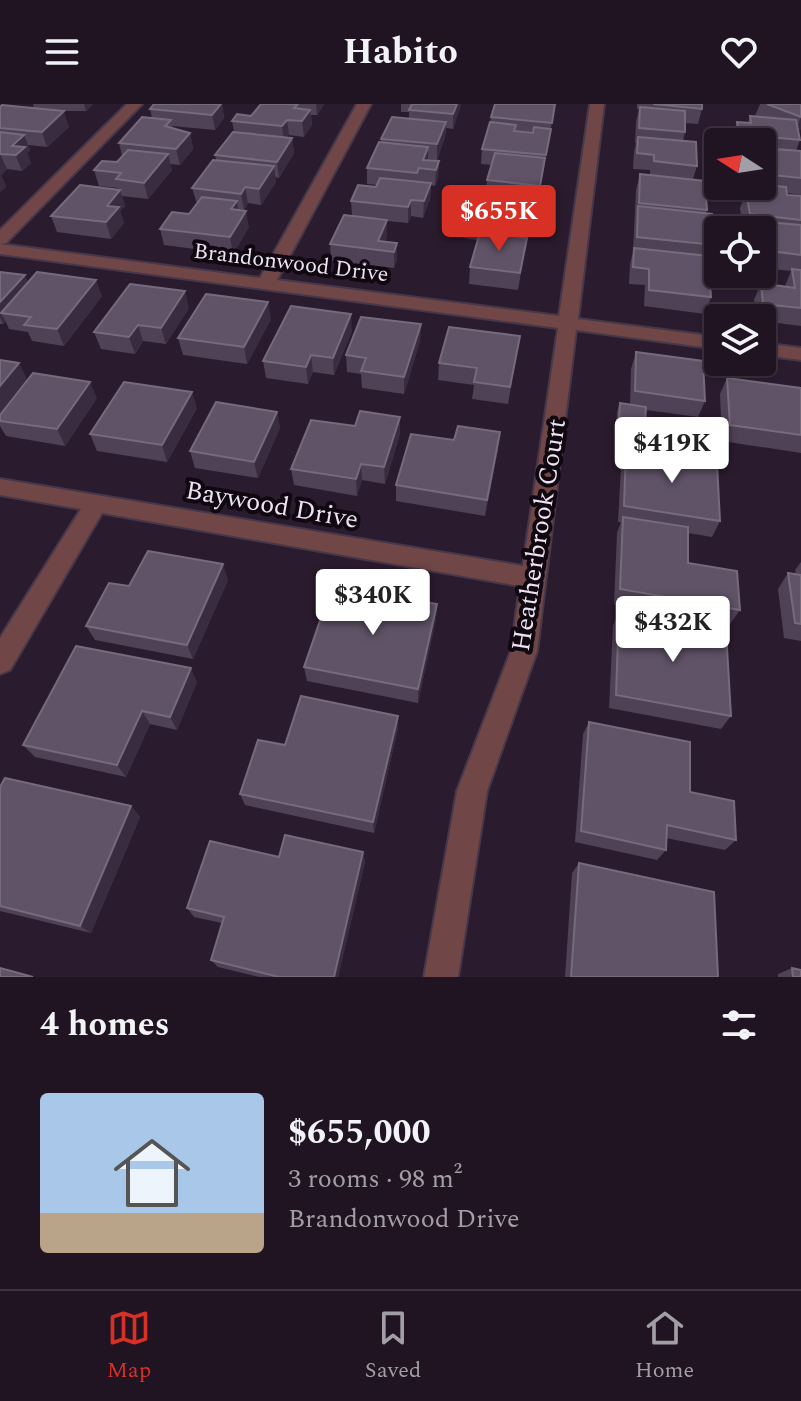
<!DOCTYPE html>
<html lang="en">
<head>
<meta charset="utf-8">
<style>
  body { margin:0; font-family:Spectral,serif; background:#281d2a; color:#f1f3f6; height:100vh; display:flex; flex-direction:column; font-size:30px; white-space:nowrap }
  * { box-sizing:border-box; margin:0 }
  p { font-size:26px; color:#a29ea5 }
  .icon { flex:none; width:44px; height:44px; fill:none; stroke:currentColor; stroke-width:2; stroke-linecap:round; stroke-linejoin:round }
  .map { position:relative; height:873px; overflow:hidden }
  .details { display:flex; flex-direction:column; background:#201422; flex:1 }
  .details>* { flex:none }
  .needle { width:52px; rotate:282deg }
  .controls { position:absolute; left:704px; top:24px; display:grid; gap:16px }
  .controls a { display:grid; place-items:center; width:72px; height:72px; border-radius:8px; background:#201422; box-shadow:0 2px 6px #0004,0 0 0 2px #3d3340; font-size:40px }
  .price { position:absolute; translate:-50% -68px; padding:0 18px; border-radius:8px; background:#fff; color:#222; font-size:26px; line-height:52px; filter:drop-shadow(0 2px 4px #0008) }
  .price::after { content:''; position:absolute; left:50%; top:48px; width:24px; height:18px; margin-left:-12px; background:inherit; clip-path:polygon(0 0,100% 0,50% 100%) }
  .price.current { background:#d93025; color:#fff }
  ul { padding:0; list-style:none }
  li { display:flex; align-items:center; gap:24px; height:200px; padding:0 40px }
  li span { display:grid; place-items:center; flex:none; width:224px; height:160px; border-radius:8px; color:#555 }
  li>.icon { margin-inline-start:auto }
  span .icon { width:96px; height:96px; fill:#fffc; stroke-width:1 }
  li b { font-size:34px }
  h2 { display:flex; justify-content:space-between; align-items:center; height:96px; padding:0 40px; font-size:34px }
  header { display:flex; justify-content:space-between; align-items:center; height:104px; padding:0 40px; background:#201422; font-size:36px; font-weight:700 }
  .dock { display:flex; justify-content:space-around; align-items:center; height:112px; border-top:2px solid #3d3340; background:#201422; font-size:22px; color:#a29ea5 }
  .dock a { display:grid; justify-items:center; gap:4px }
  .dock .current { color:#d93025 }
  .map>svg:first-child { display:block }
  .lines { fill:none; stroke-linecap:round; stroke-linejoin:round }
  .minor-casing { stroke:#463749; stroke-width:4 }
  .minor { fill:#704647; fill-rule:evenodd }
  .wall { fill:#4f4257 }
  .shaded-wall { fill:#392b40 }
  .building { fill:#605368; stroke:#766a7d; stroke-width:2 }
  .labels { text-anchor:middle; dominant-baseline:central; stroke-width:8; stroke-linejoin:round; paint-order:stroke }
  .far-street-label { font-size:22px; fill:#ede2ef; stroke:#0f0810 }
  .street-label { font-size:26px; fill:#ede2ef; stroke:#0f0810 }
</style>
</head>
<body>
<header><svg class="icon" aria-label="menu" viewBox="0 0 24 24"><path d="M4 6h16M4 12h16M4 18h16"/></svg>Habito<svg class="icon" aria-label="heart" viewBox="0 0 24 24"><path d="M12 20l-8-8c-3-5 5-10 8-4 3-6 11-1 8 4z"/></svg></header>
<div class="map">
<svg width="801" height="873" viewBox="0 0 801 873">
  <rect width="100%" height="100%" fill="#2b1b2e"/>
  <g class="lines">
    <g class="minor-casing">
      <g id="minor">
        <path d="M127 0H142L6 139 0 140 260 174 357 0H371L277 176 559 212 590 0H604L578 215 718 233V245L576 226 537 547 487 687 458 873H424L457 687 511 547 520 482 102 409 10 566 0 570V534L81 405 0 391V375L523 462 558 224 0 150V126Z"/>
        <path d="M762 239 801 244V256L762 251Z"/>
      </g>
    </g>
    <use href="#minor" class="minor"/>
  </g>
  <g class="wall">
    <path d="M33 0H93L86 7H61L69 23 47 43 28 41 30 46 27 49 31 59 22 67 7 65 1 71 6 83 0 88V3L34 4Z"/>
    <path d="M222 0 224 14 215 26 172 22 173 24 190 29 193 45 180 61 170 60 172 66 148 95 122 92 125 102 120 107 124 119 111 135 57 128 51 112 119 85 118 84 99 82 94 66 117 58 122 52 119 39 152 14 150 5Z"/>
    <path d="M261 0H324L317 11H311L312 21 304 33 289 31 287 33 292 34 294 49 279 74 275 73 276 78 261 101 248 99 244 106 238 105 249 123 233 150 164 141 160 125 189 110 197 100 192 84 216 56 215 51 234 28 232 17 251 12Z"/>
    <path d="M401 0H461L453 25 446 24 445 33 437 56 428 55V56L439 57 438 73 435 82 431 81 430 95 423 114 411 112 408 119 387 117V132L385 138 397 139V155L394 164 331 157 330 140 352 112 351 97 376 83 377 81 367 80V64L381 38V35L409 14V8H401Z"/>
    <path d="M495 0H557L555 1 538 98 514 95V97L538 100 533 127 518 126 517 133 527 134 518 186 469 180 470 163 478 136 464 134 465 118 486 88 487 76 492 61 481 60 482 45Z"/>
    <path d="M637 0H702V5L698 20 685 19V28L683 37 697 62 693 75 707 106 706 109 714 141 709 156 711 193 705 210 644 202 645 181 629 180 630 160 633 148 636 86 640 70 650 71V66L633 65 634 48 636 39H635L636 18 639 5H637Z"/>
    <path d="M760 0H801V25L798 27 800 36 796 47H801V91L787 89V91L801 92V222L762 217V214H756L754 196 761 179 785 182 791 167 764 164 762 151V126H743L740 104 746 88 757 89 758 86 750 85 749 82H762V38H733L732 33 737 18 748 19 750 12H755Z"/>
    <path d="M0 168 28 178 102 192 64 242 32 237 28 228 9 225 6 218 3 220H0Z"/>
    <path d="M189 204 166 240 143 237 135 250 101 245 94 228Z"/>
    <path d="M271 215 247 260 183 251 178 234Z"/>
    <path d="M421 220 420 237 404 290 362 284 361 270 347 268 346 251Z"/>
    <path d="M352 227 334 271 313 268 308 280 266 274 263 257Z"/>
    <path d="M517 248 508 300 472 295 474 281 438 276 439 259Z"/>
    <path d="M636 248 705 297 698 313 646 306 645 319 642 327 616 323 617 308 620 299 630 301 631 265Z"/>
    <path d="M727 274 801 284V349L722 337 720 290Z"/>
    <path d="M97 294 65 342 6 332 0 322V311Z"/>
    <path d="M197 304 167 358 97 347 90 330Z"/>
    <path d="M277 308 280 324 258 374 195 364 190 347Z"/>
    <path d="M400 313V330L385 380 362 376 357 392 294 381 291 365 355 322Z"/>
    <path d="M498 345 485 412 396 397V381Z"/>
    <path d="M626 346 720 417 712 433 688 429V459L740 506 730 520 614 500 617 429 621 418H618L621 363Z"/>
    <path d="M801 458V537L784 534 778 485 788 469 796 470 795 466Z"/>
    <path d="M228 476 193 555 95 536 86 522 129 482Z"/>
    <path d="M619 507 731 612 721 625 609 604 613 522Z"/>
    <path d="M436 515 418 599 307 577 304 563Z"/>
    <path d="M197 578 177 626 150 620 126 673 35 653 23 641Z"/>
    <path d="M398 612V624L374 729 245 701 240 690 285 641Z"/>
    <path d="M589 618 690 688 736 736 725 746 666 734V746L657 756 575 738 583 630Z"/>
    <path d="M0 683 131 702 140 713 91 829 0 807Z"/>
    <path d="M363 748 365 758 338 873H259L218 863 211 856 222 819 194 813 187 804 279 753Z"/>
    <path d="M579 759 718 873H565L572 769Z"/>
    <path d="M792 864 801 873H778V870Z"/>
  </g>
  <g class="shaded-wall">
    <path d="M84 0H93L86 7Z"/>
    <path d="M210 0H222L224 14 215 26Z"/>
    <path d="M316 0H324L317 11Z"/>
    <path d="M457 0H461V2L453 25V10Z"/>
    <path d="M310 6 312 21 304 33 302 17Z"/>
    <path d="M64 7 69 23 47 43 42 28Z"/>
    <path d="M801 13V25L795 29Z"/>
    <path d="M287 16 289 31 284 37 282 22Z"/>
    <path d="M446 18 445 33 437 56V40Z"/>
    <path d="M190 29 193 45 180 61 176 45Z"/>
    <path d="M24 31 30 46 27 49 31 59 22 67 12 42Z"/>
    <path d="M292 34 294 49 279 74 277 58Z"/>
    <path d="M428 43V59L423 56Z"/>
    <path d="M0 50 7 65 1 71 6 83 0 88Z"/>
    <path d="M168 50 172 66 148 95 144 79Z"/>
    <path d="M439 57 438 73 435 82 436 66Z"/>
    <path d="M274 62 276 78 261 101 259 85Z"/>
    <path d="M431 79 430 95 423 114 424 97Z"/>
    <path d="M245 83 248 99 244 106 241 90Z"/>
    <path d="M120 86 125 102 120 107 124 119 111 135 106 118 107 102Z"/>
    <path d="M411 96V112L408 119V103Z"/>
    <path d="M237 97 239 114 231 105Z"/>
    <path d="M246 107 249 123 233 150 230 133Z"/>
    <path d="M387 116V132L381 147 378 137Z"/>
    <path d="M397 139V155L394 164V148Z"/>
    <path d="M25 171 32 187 1 209 6 218 3 220 0 213V198Z"/>
    <path d="M96 176 102 192 64 242 57 225Z"/>
    <path d="M185 187 189 204 166 240 161 224Z"/>
    <path d="M268 198 271 215 247 260 244 243Z"/>
    <path d="M351 210 352 227 334 271 333 254Z"/>
    <path d="M421 220 420 237 404 290V273Z"/>
    <path d="M138 221 143 237 135 250 129 233Z"/>
    <path d="M311 251 313 268 308 280 306 263Z"/>
    <path d="M19 259 27 275 0 310V282Z"/>
    <path d="M90 278 97 294 65 342 57 325Z"/>
    <path d="M192 288 197 304 167 358 162 341Z"/>
    <path d="M277 308 280 324 258 374 254 358Z"/>
    <path d="M400 313V330L385 380 384 363Z"/>
    <path d="M500 328 498 345 485 412 487 396Z"/>
    <path d="M361 360 362 376 357 392 356 375Z"/>
    <path d="M223 460 228 476 193 555 187 541Z"/>
    <path d="M437 500 436 515 418 599V585Z"/>
    <path d="M191 564 197 578 177 626 170 613Z"/>
    <path d="M142 607 150 620 126 673 117 661Z"/>
    <path d="M398 612V624L374 729 373 718Z"/>
    <path d="M131 702 140 713 91 829 80 822Z"/>
    <path d="M363 748 365 758 338 873H334Z"/>
  </g>
  <g class="building">
    <path d="M154 0H221L212 11 150 5Z"/>
    <path d="M261 0H298L294 4 310 6 302 17 287 16 282 22 232 17 237 10 251 12Z"/>
    <path d="M412 0H457L453 10 409 6Z"/>
    <path d="M495 0H555L552 19 491 13Z"/>
    <path d="M653 0H702V5Z"/>
    <path d="M767 0H801V13Z"/>
    <path d="M2 1 64 7 42 28 0 24V3Z"/>
    <path d="M640 3 685 7V28L639 24Z"/>
    <path d="M750 12 796 16 800 36 739 30 737 18 751 19Z"/>
    <path d="M142 13 171 16 165 22 190 29 176 45 119 39Z"/>
    <path d="M392 13 446 18 437 40 381 35Z"/>
    <path d="M490 18 516 21 514 27 533 29 534 23 551 25 546 51 482 45Z"/>
    <path d="M0 28 24 31 12 42 25 43 16 51 0 50Z"/>
    <path d="M233 28 292 34 277 58 215 51Z"/>
    <path d="M638 33 696 38 697 62 654 57V51L637 49Z"/>
    <path d="M379 38 428 43 423 56 439 57 436 66 419 64 417 69 367 64Z"/>
    <path d="M762 44 801 47V74L762 70Z"/>
    <path d="M128 46 168 50 144 79 116 75 121 69 94 66 102 57 117 58Z"/>
    <path d="M495 49 545 54 540 82 487 76Z"/>
    <path d="M213 56 274 62 259 85 245 83 241 90 192 84Z"/>
    <path d="M640 70 705 77 707 106 639 99Z"/>
    <path d="M380 74 431 79 424 97 411 96 408 103 351 97 358 81 376 83Z"/>
    <path d="M80 81 120 86 107 102 119 103 106 118 51 112Z"/>
    <path d="M762 81 786 83 787 91 801 92V116L750 110 746 88 761 89 760 82Z"/>
    <path d="M475 86 514 91 513 97 538 100 536 111 520 109 517 124 465 118Z"/>
    <path d="M202 93 237 97 231 105 246 107 230 133 160 125 172 108 189 110Z"/>
    <path d="M638 102 712 110 714 141 637 133Z"/>
    <path d="M344 111 387 116 378 137 397 139 394 148 330 140Z"/>
    <path d="M766 118 801 121V151L771 147Z"/>
    <path d="M480 128 527 134 520 169 470 163Z"/>
    <path d="M634 144 708 152 711 193 649 186V165L633 163Z"/>
    <path d="M792 165 801 166V204L763 200 761 179 795 184Z"/>
    <path d="M0 168 25 171 0 198Z"/>
    <path d="M37 168 96 176 57 225 24 221 31 213 1 209Z"/>
    <path d="M130 180 185 187 161 224 138 221 129 233 94 228Z"/>
    <path d="M206 190 268 198 244 243 178 234Z"/>
    <path d="M291 202 351 210 333 254 311 251 306 263 263 257Z"/>
    <path d="M361 213 421 220 404 273 361 267 366 254 346 251Z"/>
    <path d="M449 223 520 232 510 283 474 278 477 264 439 259Z"/>
    <path d="M636 248 703 257 705 297 635 287Z"/>
    <path d="M0 256 19 259 0 282Z"/>
    <path d="M33 269 90 278 57 325 0 317V311Z"/>
    <path d="M727 274 801 284V331L730 321Z"/>
    <path d="M124 278 192 288 162 341 90 330Z"/>
    <path d="M216 298 277 308 254 358 190 347Z"/>
    <path d="M620 299 646 303 645 319 619 315Z"/>
    <path d="M360 307 400 313 384 363 361 360 356 375 291 365 311 316 355 322Z"/>
    <path d="M458 322 500 328 487 396 396 381 411 330 454 336Z"/>
    <path d="M626 346 717 359 720 417 624 402Z"/>
    <path d="M623 413 688 423V459L737 467 740 506 620 485Z"/>
    <path d="M148 447 223 460 187 541 86 522 109 479 129 482Z"/>
    <path d="M788 469 801 471V520L795 519Z"/>
    <path d="M332 482 437 500 418 585 304 563Z"/>
    <path d="M619 507 726 526 731 612 616 591Z"/>
    <path d="M76 542 191 564 170 613 142 607 117 661 23 641Z"/>
    <path d="M301 592 398 612 373 718 240 690 258 636 285 641Z"/>
    <path d="M589 618 690 638V688L734 697 736 736 667 721 666 746 581 727Z"/>
    <path d="M5 674 131 702 80 822 0 802V683Z"/>
    <path d="M285 731 363 748 334 873H279L211 856 224 813 187 804 210 737 279 753Z"/>
    <path d="M579 759 714 788 718 873H571Z"/>
    <path d="M0 864 33 873H0Z"/>
    <path d="M792 864 801 866V873H793Z"/>
  </g>
  <g class="labels">
    <g class="far-street-label">
      <text transform="translate(291 159) rotate(7)">Brandonwood Drive</text>
    </g>
    <g class="street-label">
      <text transform="translate(272 401) rotate(10)">Baywood Drive</text>
      <text transform="translate(539 431) rotate(-81)">Heatherbrook Court</text>
    </g>
  </g>
</svg>
<div class="controls">
<a><svg class="needle" viewBox="-14 -14 28 28"><path d="M0-13l5 13h-10z" fill="#e53935"/><path d="M0 13l5-13h-10z" fill="#a29ea5"/></svg></a>
<a><svg class="icon" aria-label="locate" viewBox="0 0 24 24"><circle cx="12" cy="12" r="6"/><path d="M12 2v4M12 18v4M2 12h4M18 12h4"/></svg></a>
<a><svg class="icon" aria-label="layers" viewBox="0 0 24 24"><path d="M12 4l9 5-9 5-9-5zM3 14l9 5 9-5"/></svg></a>
</div>
<b class="price current" style="left:499px;top:149px">$655K</b>
<b class="price" style="left:672px;top:381px">$419K</b>
<b class="price" style="left:373px;top:533px">$340K</b>
<b class="price" style="left:673px;top:560px">$432K</b>
</div>
<section class="details">
<h2>4 homes<svg class="icon" aria-label="filters" viewBox="0 0 24 24"><path d="M4 7h16M4 17h16"/><circle cx="9" cy="7" r="2"/><circle cx="15" cy="17" r="2"/></svg></h2>
<ul>
<li><span style="background:linear-gradient(#a9c7e8 75%,#b9a48a 0)"><svg class="icon" aria-label="home" viewBox="0 0 24 24"><path d="M3 11l9-7 9 7M6 9v11h12V9"/></svg></span><div><b>$655,000</b><p>3 rooms · 98 m²</p><p>Brandonwood Drive</p></div></li>
</ul>
</section>
<nav class="dock">
<a class="current"><svg class="icon" aria-label="map" viewBox="0 0 24 24"><path d="M3 6l6-2 6 2 6-2v14l-6 2-6-2-6 2zM9 4v14M15 6v14"/></svg>Map</a>
<a><svg class="icon" aria-label="saved" viewBox="0 0 24 24"><path d="M7 4h10v16l-5-4-5 4z"/></svg>Saved</a>
<a><svg class="icon" aria-label="home" viewBox="0 0 24 24"><path d="M3 11l9-7 9 7M6 9v11h12V9"/></svg>Home</a>
</nav>
</body>
</html>
